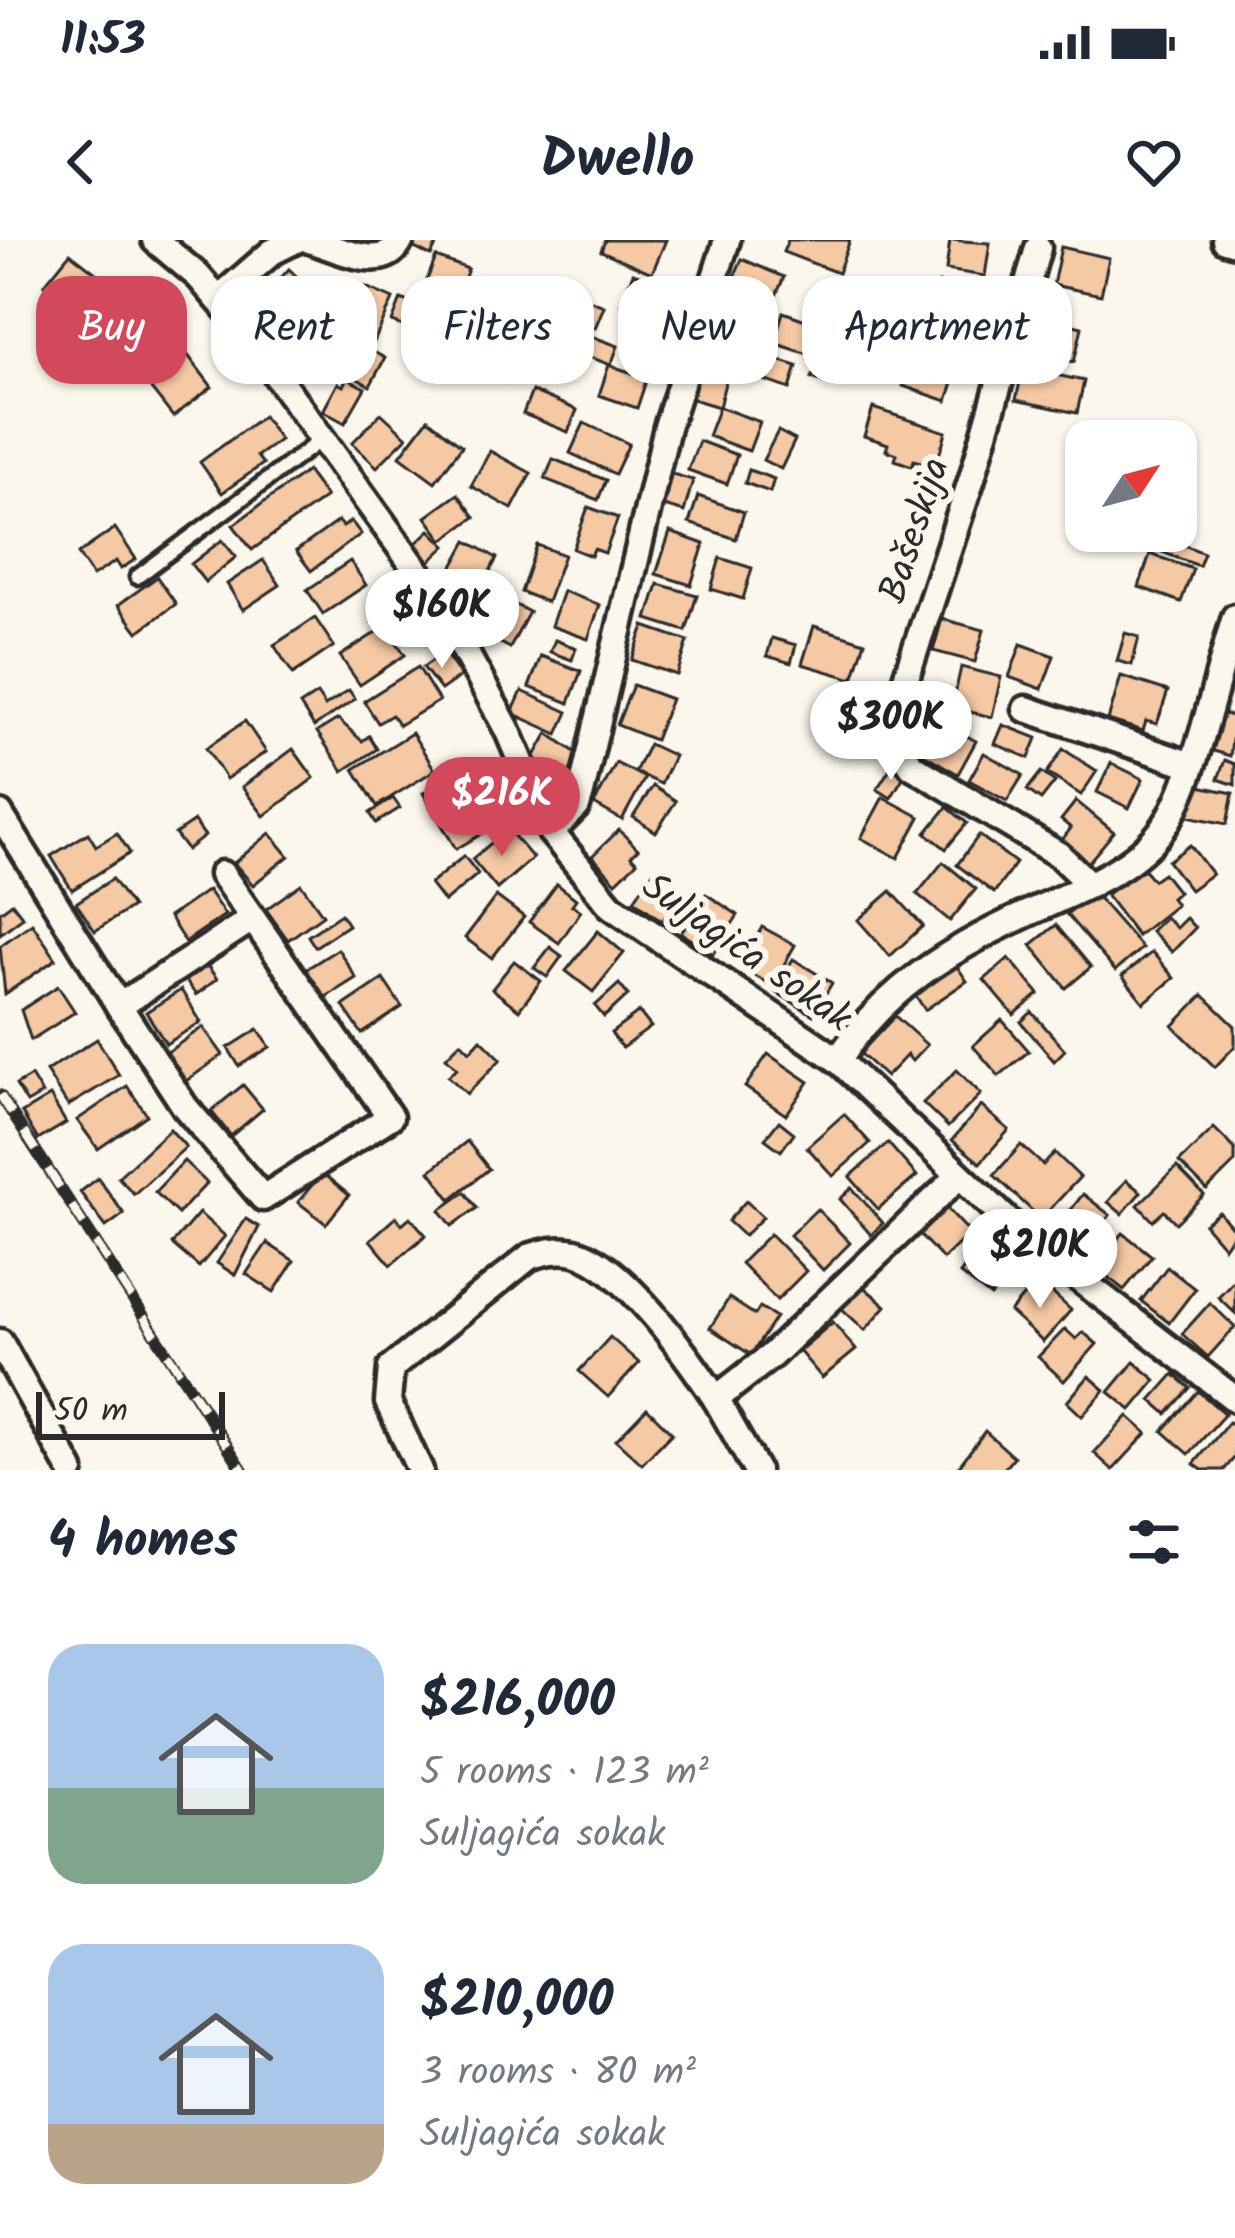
<!DOCTYPE html>
<html lang="en">
<head>
<meta charset="utf-8">
<style>
  body { margin:0; font-family:Kalam,sans-serif; background:#f2f2f3; color:#1f2937; height:100vh; display:flex; flex-direction:column; font-size:45px; white-space:nowrap }
  * { box-sizing:border-box; margin:0 }
  p { font-size:39px; color:#747a83 }
  .icon { flex:none; width:66px; height:66px; fill:none; stroke:currentColor; stroke-width:2; stroke-linecap:round; stroke-linejoin:round }
  .map { position:relative; height:1230px; overflow:hidden }
  .panel { display:flex; flex-direction:column; background:#fff; flex:1 }
  .panel>* { flex:none }
  .banner { position:absolute; left:36px; top:36px; width:1164px; height:108px; display:flex; gap:24px }
  .needle { width:78px; rotate:54deg }
  .buttons { position:absolute; left:1065px; top:180px; display:grid; gap:24px }
  .buttons a { display:grid; place-items:center; width:132px; height:132px; border-radius:24px; background:#fff; box-shadow:0 3px 9px #0004; font-size:60px }
  .scale { position:absolute; left:36px; bottom:30px; width:189px; box-sizing:border-box; padding-left:12px; border:6px solid #2b2b2b; border-top:0; font-size:33px; line-height:42px; white-space:nowrap; color:#2b2b2b; -webkit-text-stroke:9px #fbf7ec; paint-order:stroke }
  .price { position:absolute; translate:-50% -102px; padding:0 27px; border-radius:42px; background:#fff; color:#222; font-size:39px; line-height:78px; filter:drop-shadow(0 3px 6px #0008) }
  .price::after { content:''; position:absolute; left:50%; top:72px; width:36px; height:27px; margin-left:-18px; background:inherit; clip-path:polygon(0 0,100% 0,50% 100%) }
  .price.current { background:#d1495b; color:#fff }
  ul { padding:0; list-style:none }
  li { display:flex; align-items:center; gap:36px; height:300px; padding:0 48px }
  li span { display:grid; place-items:center; flex:none; width:336px; height:240px; border-radius:36px; color:#555 }
  li>.icon { margin-inline-start:auto }
  span .icon { width:144px; height:144px; fill:#fffc; stroke-width:1 }
  li b { font-size:51px }
  h2 { display:flex; justify-content:space-between; align-items:center; height:144px; padding:0 48px; font-size:51px }
  .chip { padding:0 42px; border-radius:36px; background:#fff; box-shadow:0 3px 9px #0004; font-size:42px; line-height:108px }
  .chip.current { background:#d1495b; color:#fff }
  .status { display:flex; justify-content:space-between; align-items:center; height:84px; padding:0 60px; background:#fff; direction:ltr }
  .status svg { height:33px; fill:currentColor }
  header { display:flex; justify-content:space-between; align-items:center; height:156px; padding:0 48px; background:#fff; font-size:54px; font-weight:700 }
  .map>svg:first-child { display:block }
  .building { fill:#f5c9a4; stroke:#2b2b2b; stroke-width:3 }
  .lines { fill:none; stroke-linecap:round; stroke-linejoin:round }
  .service-casing { stroke:#2b2b2b; stroke-width:21 }
  .minor-casing { stroke:#2b2b2b; stroke-width:33 }
  .service { stroke:#fbf7ec; stroke-width:12 }
  .minor { stroke:#fbf7ec; stroke-width:24 }
  .rail-casing { stroke:#2b2b2b; stroke-width:12 }
  .rail { stroke:#fbf7ec; stroke-width:8; stroke-dasharray:22; stroke-linecap:butt }
  .labels { text-anchor:middle; dominant-baseline:central; stroke-width:12; stroke-linejoin:round; paint-order:stroke }
  .street-label { font-size:39px; fill:#2b2b2b; stroke:#fbf7ec }
</style>
</head>
<body>
<div class="status"><b>11:53</b><svg viewBox="0 0 49 12"><path d="M0 12V9h3v3zM5 12V6h3v6zM10 12V3h3v9zM15 12V0h3v12zM26 1h20v11H26zM47 4h2v5h-2z"/></svg></div>
<header><svg class="icon" aria-label="back" viewBox="0 0 24 24"><path d="M15 5l-7 7 7 7"/></svg>Dwello<svg class="icon" aria-label="heart" viewBox="0 0 24 24"><path d="M12 20l-8-8c-3-5 5-10 8-4 3-6 11-1 8 4z"/></svg></header>
<div class="map">
<svg width="1235" height="1230" viewBox="0 0 1235 1230">
  <rect width="100%" height="100%" fill="#fbf7ec"/>
  <filter id="ink" filterUnits="userSpaceOnUse"><feTurbulence type="fractalNoise" baseFrequency=".00833" numOctaves="2"/><feDisplacementMap in="SourceGraphic" scale="24" xChannelSelector="R" yChannelSelector="G"/><feConvolveMatrix kernelMatrix="1 2 1 2 8 2 1 2 1" color-interpolation-filters="sRGB"/></filter>
  <g filter="url(#ink)">
    <g class="building">
      <path d="M410 0H439L431 16 408 5Z"/>
      <path d="M605 0H666L652 33 601 11Z"/>
      <path d="M788 0H787H850L838 33 783 12Z"/>
      <path d="M950 0 990 3 985 36 946 30Z"/>
      <path d="M1061 7 1109 18 1101 55 1053 45Z"/>
      <path d="M70 13 101 37 76 70 44 45Z"/>
      <path d="M436 17 468 29 457 58 425 45Z"/>
      <path d="M742 19 784 37 763 86 734 73 742 54 729 48Z"/>
      <path d="M289 29 314 53 287 83 261 60Z"/>
      <path d="M633 33 676 48 664 79 621 64Z"/>
      <path d="M939 43 982 55 970 98 926 86Z"/>
      <path d="M366 47 393 59 374 102 347 90Z"/>
      <path d="M559 48 604 66 595 88 551 70Z"/>
      <path d="M1041 54 1061 61 1055 76 1036 69Z"/>
      <path d="M401 59 434 71 425 94 392 82Z"/>
      <path d="M879 63 919 78 910 101 870 86Z"/>
      <path d="M312 67 342 100 314 125 284 91Z"/>
      <path d="M783 72 817 84 808 114 774 103Z"/>
      <path d="M438 75 472 89 462 114 428 100Z"/>
      <path d="M834 75 854 82 832 145 812 138Z"/>
      <path d="M488 77 532 94 522 120 478 102Z"/>
      <path d="M1050 79 1082 87 1074 122 1042 115Z"/>
      <path d="M580 92 618 106 611 125 573 111Z"/>
      <path d="M864 93 907 111 897 136 853 119Z"/>
      <path d="M713 96 757 110 749 136 705 122Z"/>
      <path d="M351 100 385 118 370 146 336 127Z"/>
      <path d="M475 109 514 121 508 143 468 131Z"/>
      <path d="M187 114 212 147 173 177 148 145Z"/>
      <path d="M913 115 957 130 947 161 903 146Z"/>
      <path d="M768 117 797 126 790 149 761 139Z"/>
      <path d="M609 125 647 138 637 168 599 155Z"/>
      <path d="M1023 128 1084 141 1077 173 1016 160Z"/>
      <path d="M697 131 726 139 719 167 689 158Z"/>
      <path d="M347 139 365 148 345 183 323 171 338 143 343 146Z"/>
      <path d="M532 151 577 170 568 192 523 174Z"/>
      <path d="M719 167 760 182 749 211 708 196Z"/>
      <path d="M873 168 946 192 938 219 930 217 928 224 914 220 912 226 895 220 897 214 886 210 888 204 864 196Z"/>
      <path d="M381 173 407 197 377 227 352 203Z"/>
      <path d="M263 176 280 200 257 216 263 224 222 253 200 222Z"/>
      <path d="M428 179 462 206 435 242 400 216Z"/>
      <path d="M584 183 629 204 615 234 570 213Z"/>
      <path d="M778 191 795 200 781 229 763 220Z"/>
      <path d="M699 201 737 215 727 244 688 230Z"/>
      <path d="M490 211 531 233 512 269 471 246Z"/>
      <path d="M553 219 606 240 598 260 545 239Z"/>
      <path d="M749 230 774 239 770 252 745 243Z"/>
      <path d="M307 231 326 257 252 310 233 285Z"/>
      <path d="M669 233 693 240 684 272 660 265Z"/>
      <path d="M458 254 475 277 443 300 426 277Z"/>
      <path d="M698 256 744 272 736 299 689 283Z"/>
      <path d="M588 267 618 278 605 313 594 309 591 316 573 309Z"/>
      <path d="M338 281 343 287 351 281 361 294 311 331 296 311Z"/>
      <path d="M115 288 136 319 121 329 116 321 93 336 78 314Z"/>
      <path d="M430 290 446 306 428 323 412 307Z"/>
      <path d="M670 292 704 304 691 345 656 334Z"/>
      <path d="M1159 295 1204 313 1199 326 1154 309Z"/>
      <path d="M222 300 236 317 205 342 191 324Z"/>
      <path d="M467 301 497 318 477 356 446 339Z"/>
      <path d="M537 305 564 315 547 362 521 352Z"/>
      <path d="M1150 314 1193 329 1181 362 1139 347Z"/>
      <path d="M720 318 752 328 743 359 711 349Z"/>
      <path d="M263 320 280 345 243 370 227 344Z"/>
      <path d="M350 321 366 345 323 374 307 350Z"/>
      <path d="M157 337 176 364 138 392 118 365Z"/>
      <path d="M658 344 697 355 686 391 647 379Z"/>
      <path d="M563 351 600 365 588 399 551 386Z"/>
      <path d="M500 357 529 372 510 408 482 393Z"/>
      <path d="M315 378 334 406 293 434 274 405Z"/>
      <path d="M942 379 984 390 975 422 933 411Z"/>
      <path d="M386 386 405 415 360 445 340 416Z"/>
      <path d="M644 386 688 401 677 435 632 420Z"/>
      <path d="M814 386 865 402 853 439 802 424Z"/>
      <path d="M1125 393 1139 397 1132 425 1117 421Z"/>
      <path d="M772 398 796 405 791 423 767 416Z"/>
      <path d="M555 400 576 408 572 420 550 412Z"/>
      <path d="M1021 404 1054 416 1042 449 1009 437Z"/>
      <path d="M444 412 461 436 441 450 423 427Z"/>
      <path d="M541 416 581 431 569 463 529 447Z"/>
      <path d="M418 427 439 461 399 485 392 475 378 483 364 461Z"/>
      <path d="M961 427 1001 437 992 477 952 468Z"/>
      <path d="M1121 436 1168 451 1157 484 1146 481 1143 491 1108 480Z"/>
      <path d="M633 445 671 459 655 500 617 485Z"/>
      <path d="M349 450 355 459 314 487 300 465 317 454 325 466Z"/>
      <path d="M522 451 568 472 558 494 512 473Z"/>
      <path d="M1215 471 1235 477 1230 516 1204 508Z"/>
      <path d="M338 479 362 501 369 496 377 509 343 531 317 492Z"/>
      <path d="M936 479 976 501 958 534 918 511Z"/>
      <path d="M245 481 266 512 226 539 206 508Z"/>
      <path d="M1003 485 1037 498 1029 518 995 504Z"/>
      <path d="M412 493 435 530 377 566 354 529Z"/>
      <path d="M548 493 579 515 564 542 554 537 550 543 527 530Z"/>
      <path d="M649 504 674 516 661 544 635 532Z"/>
      <path d="M293 509 314 538 264 576 242 547Z"/>
      <path d="M1063 509 1097 531 1081 555 1047 533Z"/>
      <path d="M984 513 1023 535 1007 561 969 540Z"/>
      <path d="M1225 520 1235 524V545L1218 539Z"/>
      <path d="M616 523 645 538 622 580 594 564Z"/>
      <path d="M1111 523 1143 539 1129 568 1097 552Z"/>
      <path d="M471 525 504 581 456 609 423 553Z"/>
      <path d="M891 527 904 536 891 558 877 549Z"/>
      <path d="M1041 532 1055 542 1041 560 1027 550Z"/>
      <path d="M1189 544 1233 553 1227 584 1183 575Z"/>
      <path d="M653 546 676 561 656 592 633 577Z"/>
      <path d="M883 557 920 577 898 618 861 598Z"/>
      <path d="M393 558 400 568 376 583 370 573Z"/>
      <path d="M1076 561 1114 592 1088 623 1061 601 1071 588 1061 580Z"/>
      <path d="M947 567 967 583 946 609 926 593Z"/>
      <path d="M194 581 205 596 187 610 175 594Z"/>
      <path d="M508 589 533 618 497 649 472 619Z"/>
      <path d="M619 590 638 609 631 616 637 622 616 642 592 616Z"/>
      <path d="M88 593 96 606 117 593 130 613 72 650 51 616Z"/>
      <path d="M270 593 289 616 253 645 234 623Z"/>
      <path d="M979 595 1016 623 994 653 957 625Z"/>
      <path d="M1190 605 1212 634 1190 650 1168 621Z"/>
      <path d="M464 616 478 634 444 662 430 644Z"/>
      <path d="M943 622 976 649 950 681 917 654Z"/>
      <path d="M1142 627 1153 640 1163 633 1178 652 1171 658 1176 665 1137 696 1106 655Z"/>
      <path d="M653 632 682 653 662 681 634 660Z"/>
      <path d="M112 639 132 667 95 691 76 663Z"/>
      <path d="M301 644 323 675 288 700 266 669Z"/>
      <path d="M557 644 576 659 572 665 581 671 559 703 529 682Z"/>
      <path d="M208 650 225 675 185 702 169 677Z"/>
      <path d="M891 651 923 686 890 716 858 680Z"/>
      <path d="M1093 652 1142 708 1115 731 1067 675Z"/>
      <path d="M706 654 738 675 713 714 681 693Z"/>
      <path d="M496 656 524 677 492 718 465 698Z"/>
      <path d="M12 663 23 677 0 694V672Z"/>
      <path d="M341 674 348 685 315 707 308 696Z"/>
      <path d="M1165 677 1176 688 1186 678 1195 688 1172 712 1151 691Z"/>
      <path d="M32 683 56 719 5 754 0 706Z"/>
      <path d="M1056 685 1091 727 1066 748 1031 705Z"/>
      <path d="M762 687 795 705 772 746 740 727Z"/>
      <path d="M598 691 624 713 593 752 566 731Z"/>
      <path d="M550 707 562 716 547 737 534 728Z"/>
      <path d="M338 709 356 738 318 762 300 733Z"/>
      <path d="M1152 712 1174 738 1144 763 1122 736Z"/>
      <path d="M1009 718 1039 754 1014 775 984 740Z"/>
      <path d="M793 719 832 743 813 775 774 751Z"/>
      <path d="M514 721 541 741 519 770 492 749Z"/>
      <path d="M206 724 217 739 196 755 185 740Z"/>
      <path d="M956 725 967 741 925 770 914 753Z"/>
      <path d="M383 739 402 767 362 794 343 766Z"/>
      <path d="M619 744 628 755 604 777 595 766Z"/>
      <path d="M58 746 75 772 31 800 21 770Z"/>
      <path d="M181 750 201 782 166 804 146 772Z"/>
      <path d="M1203 755 1235 786V806L1215 827 1173 786Z"/>
      <path d="M639 772 651 787 622 808 611 793Z"/>
      <path d="M1032 772 1065 810 1054 821 1021 782Z"/>
      <path d="M895 776 927 805 912 821 907 815 886 837 860 813Z"/>
      <path d="M1002 780 1029 811 999 836 973 806Z"/>
      <path d="M203 787 223 815 186 841 166 813Z"/>
      <path d="M258 789 270 807 239 826 228 808Z"/>
      <path d="M97 799 119 835 68 866 46 831Z"/>
      <path d="M481 799 501 819 467 854 448 836 457 828 446 817 461 802 470 811Z"/>
      <path d="M768 814 809 842 786 875 745 847Z"/>
      <path d="M957 830 981 854 948 887 923 863Z"/>
      <path d="M31 836 42 854 27 863 16 845Z"/>
      <path d="M243 845 263 869 231 896 211 871Z"/>
      <path d="M127 846 147 875 98 909 77 880Z"/>
      <path d="M50 856 66 883 38 900 22 873Z"/>
      <path d="M981 866 1009 890 980 923 952 900Z"/>
      <path d="M844 874 870 903 833 936 807 907Z"/>
      <path d="M779 881 794 893 781 911 765 899Z"/>
      <path d="M1214 888 1235 909V922L1207 950 1179 922Z"/>
      <path d="M170 889 186 907 134 954 118 937Z"/>
      <path d="M467 901 489 929 451 959 430 931Z"/>
      <path d="M888 903 917 936 878 969 850 937Z"/>
      <path d="M1021 905 1043 925 1055 913 1080 937 1041 979 994 935Z"/>
      <path d="M184 921 207 943 178 974 155 952Z"/>
      <path d="M1177 927 1204 955 1176 983 1164 971 1153 981 1138 965Z"/>
      <path d="M322 933 349 955 326 984 298 962Z"/>
      <path d="M98 938 124 974 106 987 80 952Z"/>
      <path d="M1126 940 1141 952 1122 974 1108 962Z"/>
      <path d="M852 948 883 983 871 995 840 959Z"/>
      <path d="M465 952 477 968 452 986 440 970Z"/>
      <path d="M1083 954 1110 975 1081 1014 1053 993Z"/>
      <path d="M746 961 763 977 744 996 728 981Z"/>
      <path d="M945 966 970 993 943 1019 917 992Z"/>
      <path d="M817 969 850 1003 823 1030 790 995Z"/>
      <path d="M1219 972 1235 991 1224 1007 1204 984Z"/>
      <path d="M199 973 225 996 199 1027 172 1004Z"/>
      <path d="M396 977 402 984 410 977 426 995 391 1025 370 1000Z"/>
      <path d="M246 979 259 987 235 1035 217 1023Z"/>
      <path d="M1123 993 1152 1016 1124 1050 1095 1027Z"/>
      <path d="M770 994 806 1031 777 1060 741 1023Z"/>
      <path d="M984 1002 1006 1019 1002 1025 1010 1031 991 1057 960 1034Z"/>
      <path d="M267 1003 294 1021 274 1052 246 1034Z"/>
      <path d="M1167 1027 1195 1049 1169 1083 1141 1061Z"/>
      <path d="M1235 1039V1073L1218 1057Z"/>
      <path d="M1038 1040 1071 1070 1043 1102 1010 1072Z"/>
      <path d="M859 1043 886 1066 865 1090 839 1066Z"/>
      <path d="M729 1058 755 1075 760 1067 776 1077 751 1115 710 1088Z"/>
      <path d="M1210 1063 1235 1087 1208 1117 1182 1094Z"/>
      <path d="M833 1082 856 1110 822 1138 799 1111Z"/>
      <path d="M1065 1089 1076 1099 1083 1092 1097 1104 1064 1141 1038 1117Z"/>
      <path d="M610 1097 639 1123 608 1157 579 1131Z"/>
      <path d="M1134 1122 1156 1140 1131 1170 1109 1152Z"/>
      <path d="M1174 1134 1190 1148 1167 1174 1151 1160Z"/>
      <path d="M1089 1136 1105 1150 1082 1176 1067 1162Z"/>
      <path d="M1198 1151 1225 1174 1189 1214 1163 1191Z"/>
      <path d="M647 1168 672 1193 642 1224 616 1200Z"/>
      <path d="M1128 1176 1147 1193 1113 1230 1094 1213Z"/>
      <path d="M1229 1182 1235 1186V1217L1224 1230H1202L1194 1224Z"/>
      <path d="M985 1191 1014 1217 1003 1230H956Z"/>
    </g>
    <g class="lines">
      <g class="service-casing">
        <path id="service" d="M137 337 322 199"/>
      </g>
      <g class="minor-casing">
        <g id="minor">
          <path d="M155 0 198 36 240 85 434 354 507 489 551 592 611 666 838 820 1025 997 1235 1159"/>
          <path d="M309 0C337 8 385 35 401 0"/>
          <path d="M1225 0 1235 3"/>
          <path d="M1038 8 972 238 902 450 899 482 902 511 912 526 1059 615 1090 645"/>
          <path d="M218 59 272 12 296 0"/>
          <path d="M1026 469 1189 524"/>
          <path d="M0 574 119 766 252 679"/>
          <path d="M551 592 577 566 581 553 667 187 727 0"/>
          <path d="M119 766 185 867 263 958 390 877 222 634"/>
          <path d="M838 820C885 749 948 710 1024 675 1071 653 1134 631 1164 587 1196 540 1217 434 1235 377"/>
          <path d="M0 1102 71 1230"/>
          <path d="M420 1230 388 1162 391 1128 529 1017C544 1012 559 1008 575 1012 624 1025 688 1117 716 1159"/>
          <path d="M756 1230 716 1159 772 1115 957 938"/>
        </g>
      </g>
      <use href="#service" class="service"/>
      <use href="#minor" class="minor"/>
      <g class="rail-casing">
        <path id="rail" d="M0 855 243 1230"/>
      </g>
      <use href="#rail" class="rail"/>
    </g>
  </g>
  <g class="labels">
    <g class="street-label">
      <text transform="translate(916 291) rotate(-72)">Bašeskija</text>
      <text transform="translate(746 714) rotate(35)">Suljagića sokak</text>
    </g>
  </g>
</svg>
<div class="buttons">
<a><svg class="needle" viewBox="-14 -14 28 28"><path d="M0-13l5 13h-10z" fill="#e53935"/><path d="M0 13l5-13h-10z" fill="#747a83"/></svg></a>
</div>
<div class="scale">50 m</div>
<b class="price" style="left:442px;top:431px">$160K</b>
<b class="price" style="left:891px;top:543px">$300K</b>
<b class="price current" style="left:502px;top:619px">$216K</b>
<b class="price" style="left:1040px;top:1071px">$210K</b>
<div class="banner">
<a class="chip current">Buy</a>
<a class="chip">Rent</a>
<a class="chip">Filters</a>
<a class="chip">New</a>
<a class="chip">Apartment</a>
</div>
</div>
<section class="panel">
<h2>4 homes<svg class="icon" aria-label="filters" viewBox="0 0 24 24"><path d="M4 7h16M4 17h16"/><circle cx="9" cy="7" r="2"/><circle cx="15" cy="17" r="2"/></svg></h2>
<ul>
<li><span style="background:linear-gradient(#a9c7e8 60%,#7fa58c 0)"><svg class="icon" aria-label="home" viewBox="0 0 24 24"><path d="M3 11l9-7 9 7M6 9v11h12V9"/></svg></span><div><b>$216,000</b><p>5 rooms · 123 m²</p><p>Suljagića sokak</p></div></li>
<li><span style="background:linear-gradient(#a9c7e8 75%,#b9a48a 0)"><svg class="icon" aria-label="home" viewBox="0 0 24 24"><path d="M3 11l9-7 9 7M6 9v11h12V9"/></svg></span><div><b>$210,000</b><p>3 rooms · 80 m²</p><p>Suljagića sokak</p></div></li>
</ul>
</section>
</body>
</html>
